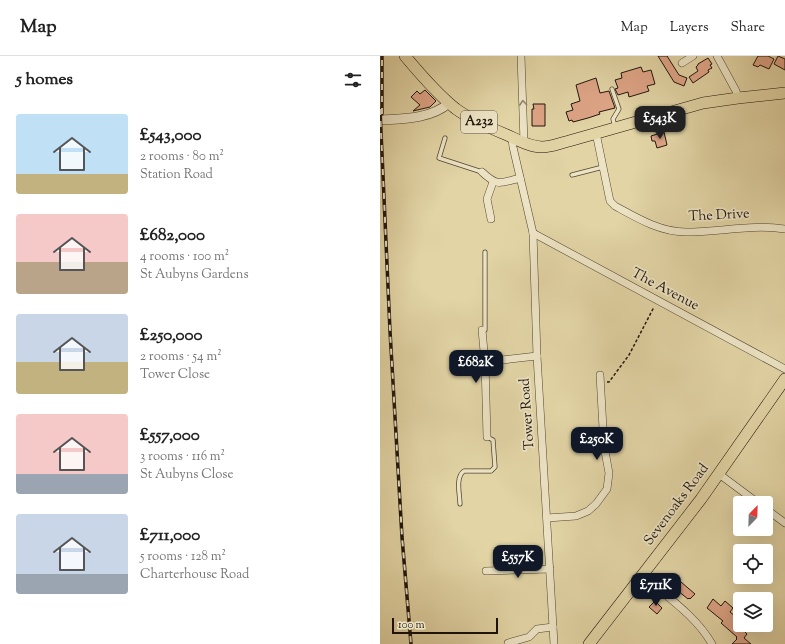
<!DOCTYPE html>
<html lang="en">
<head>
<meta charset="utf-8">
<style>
  body { margin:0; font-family:"Sorts Mill Goudy",serif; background:#f2f2f2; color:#222; height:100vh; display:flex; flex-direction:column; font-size:15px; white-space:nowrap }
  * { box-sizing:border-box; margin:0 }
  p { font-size:13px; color:#767676 }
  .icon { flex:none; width:22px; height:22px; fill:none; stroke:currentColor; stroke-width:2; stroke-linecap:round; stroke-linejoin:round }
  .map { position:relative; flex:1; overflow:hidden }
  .side { display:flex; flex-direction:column; background:#fff; width:380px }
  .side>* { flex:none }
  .needle { width:26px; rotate:23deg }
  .tools { position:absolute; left:353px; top:440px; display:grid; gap:8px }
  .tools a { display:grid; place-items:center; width:40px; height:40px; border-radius:4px; background:#fff; box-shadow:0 4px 16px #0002; font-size:20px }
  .scale { position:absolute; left:12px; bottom:10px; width:106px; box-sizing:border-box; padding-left:4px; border:2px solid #1f140c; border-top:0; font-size:11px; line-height:14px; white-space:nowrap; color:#1f140c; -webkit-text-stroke:3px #ece3c4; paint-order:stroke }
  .price { position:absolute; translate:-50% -34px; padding:0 9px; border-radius:8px; background:#111827; color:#fff; font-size:13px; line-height:26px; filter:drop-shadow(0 1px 2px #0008) }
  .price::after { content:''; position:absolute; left:50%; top:24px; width:12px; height:9px; margin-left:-6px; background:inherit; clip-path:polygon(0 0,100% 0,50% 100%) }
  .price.selected { background:#222; color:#fff }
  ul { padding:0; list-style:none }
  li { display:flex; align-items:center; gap:12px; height:100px; padding:0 16px }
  li span { display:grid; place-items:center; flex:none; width:112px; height:80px; border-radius:4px; color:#555 }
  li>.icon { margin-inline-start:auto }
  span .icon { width:48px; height:48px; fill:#fffc; stroke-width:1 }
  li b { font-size:17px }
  h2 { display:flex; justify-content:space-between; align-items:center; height:48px; padding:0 16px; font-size:17px }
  header { display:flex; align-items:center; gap:24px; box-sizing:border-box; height:56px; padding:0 20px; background:#fff; border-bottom:1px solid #e0e0e0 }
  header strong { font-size:19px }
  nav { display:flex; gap:22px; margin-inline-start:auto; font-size:14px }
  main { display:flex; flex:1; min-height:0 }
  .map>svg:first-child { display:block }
  .building { fill:#dea486; stroke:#1f140c }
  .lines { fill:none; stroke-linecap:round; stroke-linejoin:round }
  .service-casing { stroke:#504432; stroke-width:5 }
  .minor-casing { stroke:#504432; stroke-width:8 }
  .tertiary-casing { stroke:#504432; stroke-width:10 }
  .primary-casing { stroke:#1f140c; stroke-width:12 }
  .path { stroke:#1f140c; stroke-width:1.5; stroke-dasharray:3 2; stroke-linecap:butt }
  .service { stroke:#ece3c4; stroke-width:3.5 }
  .minor { stroke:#ece3c4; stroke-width:7 }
  .tertiary { stroke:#ece3c4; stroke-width:9 }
  .primary { stroke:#e2d4a5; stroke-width:11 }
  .rail-casing { stroke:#1f140c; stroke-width:3.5 }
  .rail { stroke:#ece3c4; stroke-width:2; stroke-dasharray:6; stroke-linecap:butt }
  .oneway { stroke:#908671 }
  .labels { text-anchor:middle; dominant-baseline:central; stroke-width:3.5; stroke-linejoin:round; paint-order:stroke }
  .shield { fill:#ece3c4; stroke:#5c5243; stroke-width:1 }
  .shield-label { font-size:13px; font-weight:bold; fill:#1f140c }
  .street-label { font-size:14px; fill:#1f140c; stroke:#ece3c4 }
</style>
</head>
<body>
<header>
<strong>Map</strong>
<nav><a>Map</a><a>Layers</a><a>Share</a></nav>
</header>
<main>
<section class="side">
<h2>5 homes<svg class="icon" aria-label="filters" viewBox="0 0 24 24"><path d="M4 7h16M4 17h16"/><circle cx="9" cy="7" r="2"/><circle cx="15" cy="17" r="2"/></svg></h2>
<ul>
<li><span style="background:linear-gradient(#bfe0f5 75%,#c2b280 0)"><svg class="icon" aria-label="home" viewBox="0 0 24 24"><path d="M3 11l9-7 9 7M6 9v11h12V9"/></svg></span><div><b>£543,000</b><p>2 rooms · 80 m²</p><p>Station Road</p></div></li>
<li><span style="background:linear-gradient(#f6c9c9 60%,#b9a48a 0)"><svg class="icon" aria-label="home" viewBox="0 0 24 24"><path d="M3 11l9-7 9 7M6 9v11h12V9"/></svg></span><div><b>£682,000</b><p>4 rooms · 100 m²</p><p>St Aubyns Gardens</p></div></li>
<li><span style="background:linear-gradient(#c9d6e8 60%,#c2b280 0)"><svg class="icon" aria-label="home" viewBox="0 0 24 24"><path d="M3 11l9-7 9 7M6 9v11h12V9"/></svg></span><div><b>£250,000</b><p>2 rooms · 54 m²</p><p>Tower Close</p></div></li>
<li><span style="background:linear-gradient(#f6c9c9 75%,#9aa5b1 0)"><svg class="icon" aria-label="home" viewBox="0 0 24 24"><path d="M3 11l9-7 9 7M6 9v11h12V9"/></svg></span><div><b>£557,000</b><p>3 rooms · 116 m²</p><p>St Aubyns Close</p></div></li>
<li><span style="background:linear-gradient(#c9d6e8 75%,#9aa5b1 0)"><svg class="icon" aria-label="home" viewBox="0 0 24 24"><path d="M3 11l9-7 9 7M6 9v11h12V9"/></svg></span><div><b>£711,000</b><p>5 rooms · 128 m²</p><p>Charterhouse Road</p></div></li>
</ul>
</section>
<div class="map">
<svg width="405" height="588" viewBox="0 0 405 588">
  <rect width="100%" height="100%" fill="#e2d4a5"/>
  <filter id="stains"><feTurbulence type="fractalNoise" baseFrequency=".005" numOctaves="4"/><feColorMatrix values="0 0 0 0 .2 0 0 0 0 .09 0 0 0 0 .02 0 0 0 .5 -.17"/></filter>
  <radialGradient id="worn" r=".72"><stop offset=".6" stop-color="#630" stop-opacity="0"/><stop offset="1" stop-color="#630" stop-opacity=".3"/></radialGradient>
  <g class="building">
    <path d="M278 0H287L299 19 307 22 304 30 294 26Z"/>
    <path d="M378 0H388L394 3 389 13 380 9 378 11 373 9Z"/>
    <path d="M398 0 405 3V14L394 8Z"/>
    <path d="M328 2 332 8 330 9 332 12 328 14 329 16 313 27 309 21 318 15 316 11 318 9V8Z"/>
    <path d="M261 11 263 16 271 14 275 28 267 30 269 35 249 41 248 36 238 39 235 33 238 32 235 24 242 22 241 17Z"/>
    <path d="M216 22 220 37 229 35 235 52 219 56 220 58 208 62 193 66 192 64 189 65 186 56 193 54 191 48 200 45 196 29Z"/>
    <path d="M45 34 56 45 50 51 33 55 40 49 31 41 37 35 40 38Z"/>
    <path d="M153 48H165V70H152V53H154Z"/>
    <path d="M284 76 287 89 277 92 275 85H272L271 80Z"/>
    <path d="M294 520 315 538 310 543 309 542 308 543 288 527Z"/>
    <path d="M333 543 341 550 345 545 353 552 350 556 360 564V569H365L362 573 367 578 364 582 371 588H352L357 583 356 582 357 581 341 567 343 565 327 552Z"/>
    <path d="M275 545 282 552 277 558 269 551Z"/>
  </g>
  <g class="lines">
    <g class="service-casing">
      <g id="service">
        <path d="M232 33 239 53 233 63 235 71"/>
        <path d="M65 82 59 102 102 116"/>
        <path d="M192 119 223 111"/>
        <path d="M102 274H105V196"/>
        <path d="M80 448C80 439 75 421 84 415H111L115 411 113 384 107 381"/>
      </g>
    </g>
    <g class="minor-casing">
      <g id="minor">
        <path d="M141 0 144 86"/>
        <path d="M337 0 356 35 358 42"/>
        <path d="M302 7 313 0"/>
        <path d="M216 77 230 145 235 150C257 162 280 176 306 176 340 176 372 168 405 173"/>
        <path d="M132 82 133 91 153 177 157 300 174 588"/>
        <path d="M102 116C118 131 120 127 140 122"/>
        <path d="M111 163 107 143 113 126"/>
        <path d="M153 177 405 313"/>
        <path d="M102 274 105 306 107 381"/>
        <path d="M105 306 157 300"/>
        <path d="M339 418 378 447"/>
        <path d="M386 453 405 467"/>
        <path d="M167 462 196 460 208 455 216 448 227 433 229 417 224 390 220 319"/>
        <path d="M106 515 170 513"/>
        <path d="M263 520C287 541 316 560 332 588"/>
        <path d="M128 587 149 581 157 573 173 571"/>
      </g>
    </g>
    <g class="tertiary-casing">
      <path id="tertiary" d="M0 64C22 63 51 63 69 47"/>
    </g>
    <g class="primary-casing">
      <g id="primary">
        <path d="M25 0C40 18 57 38 76 53 91 64 110 72 127 79 138 84 150 91 162 91 171 91 180 87 189 85L323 47 358 42 405 37"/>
        <path d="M209 588 321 443 405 323"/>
      </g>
    </g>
    <path class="path" d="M227 326H229L249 299 274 251"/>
    <use href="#service" class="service"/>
    <use href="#minor" class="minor"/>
    <use href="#tertiary" class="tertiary"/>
    <use href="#primary" class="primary"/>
    <g class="rail-casing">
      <g id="rail">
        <path d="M0 53 10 275 22 481 31 588"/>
        <path d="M2 58V0"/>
      </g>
    </g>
    <use href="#rail" class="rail"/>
  </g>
  <defs><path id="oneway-chevron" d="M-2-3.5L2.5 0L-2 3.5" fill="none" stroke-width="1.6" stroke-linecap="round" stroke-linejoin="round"/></defs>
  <use class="oneway" href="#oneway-chevron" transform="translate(143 47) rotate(-93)"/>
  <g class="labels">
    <rect class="shield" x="81" y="55" width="36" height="22" rx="3"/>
    <g class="shield-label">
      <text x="99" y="66">A232</text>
    </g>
    <g class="street-label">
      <text transform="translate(339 160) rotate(-3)">The Drive</text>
      <text transform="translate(285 234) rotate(28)">The Avenue</text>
      <text transform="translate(148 358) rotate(-94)">Tower Road</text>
      <text transform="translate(297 449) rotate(-53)">Sevenoaks Road</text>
    </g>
  </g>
  <rect width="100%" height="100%" filter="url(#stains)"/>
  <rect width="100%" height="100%" fill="url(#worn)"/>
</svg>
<div class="tools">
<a><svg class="needle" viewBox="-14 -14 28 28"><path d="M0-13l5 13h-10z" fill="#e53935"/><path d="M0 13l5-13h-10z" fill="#767676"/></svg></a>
<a><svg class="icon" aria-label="locate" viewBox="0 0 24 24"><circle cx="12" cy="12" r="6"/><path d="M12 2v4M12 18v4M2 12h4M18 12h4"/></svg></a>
<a><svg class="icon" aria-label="layers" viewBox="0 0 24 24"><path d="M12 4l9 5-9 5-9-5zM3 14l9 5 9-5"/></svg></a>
</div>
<div class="scale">100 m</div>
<b class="price selected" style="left:280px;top:84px">£543K</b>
<b class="price" style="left:96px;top:328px">£682K</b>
<b class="price" style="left:217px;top:405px">£250K</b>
<b class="price" style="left:138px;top:523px">£557K</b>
<b class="price" style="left:276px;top:551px">£711K</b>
</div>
</main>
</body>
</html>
